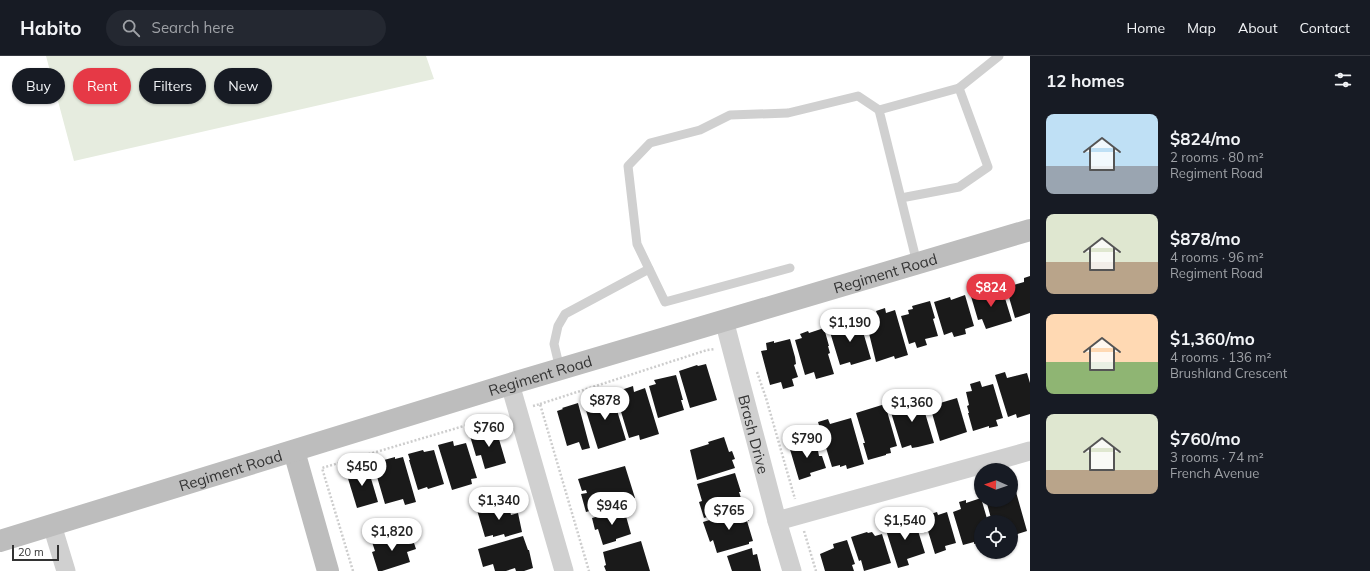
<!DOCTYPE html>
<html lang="en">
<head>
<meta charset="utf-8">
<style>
  body { margin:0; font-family:Mulish,sans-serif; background:#242831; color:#f1f3f6; height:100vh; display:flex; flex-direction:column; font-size:15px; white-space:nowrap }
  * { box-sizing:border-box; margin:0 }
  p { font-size:13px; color:#9ea1a6 }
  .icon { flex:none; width:22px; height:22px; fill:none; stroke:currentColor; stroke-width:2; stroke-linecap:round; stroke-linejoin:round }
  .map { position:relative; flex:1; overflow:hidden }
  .sheet { display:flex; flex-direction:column; background:#171b24; width:340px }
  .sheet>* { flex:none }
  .guide { position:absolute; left:12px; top:12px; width:380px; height:36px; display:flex; gap:8px }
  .needle { width:26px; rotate:272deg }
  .tools { position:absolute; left:974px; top:407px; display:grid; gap:8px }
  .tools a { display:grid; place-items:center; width:44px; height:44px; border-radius:50%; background:#171b24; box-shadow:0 1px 3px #0004; font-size:20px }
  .scale { position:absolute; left:12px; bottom:10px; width:47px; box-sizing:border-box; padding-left:4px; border:2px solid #333; border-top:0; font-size:11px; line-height:14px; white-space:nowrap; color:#333; -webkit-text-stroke:3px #fff; paint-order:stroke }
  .price { position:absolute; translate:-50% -34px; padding:0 9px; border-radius:14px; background:#fff; color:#222; font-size:13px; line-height:26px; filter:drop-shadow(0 1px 2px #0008) }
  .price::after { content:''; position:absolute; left:50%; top:24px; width:12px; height:9px; margin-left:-6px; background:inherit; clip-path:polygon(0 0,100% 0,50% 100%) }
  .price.active { background:#e63946; color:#fff }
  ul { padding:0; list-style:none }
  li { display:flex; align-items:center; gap:12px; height:100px; padding:0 16px }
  li span { display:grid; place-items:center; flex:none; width:112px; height:80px; border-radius:8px; color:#555 }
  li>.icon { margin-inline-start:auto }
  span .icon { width:48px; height:48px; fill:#fffc; stroke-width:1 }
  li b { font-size:17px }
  h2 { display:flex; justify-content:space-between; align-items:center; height:48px; padding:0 16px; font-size:17px }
  .pill { padding:0 14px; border-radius:18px; background:#171b24; box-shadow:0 1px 3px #0004; font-size:14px; line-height:36px }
  .pill.active { background:#e63946; color:#fff }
  header { display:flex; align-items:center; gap:24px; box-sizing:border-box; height:56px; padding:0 20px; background:#171b24; border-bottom:1px solid #363941 }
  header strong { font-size:19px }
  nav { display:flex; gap:22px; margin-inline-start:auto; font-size:14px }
  .search { width:280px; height:36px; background:#242831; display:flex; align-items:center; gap:10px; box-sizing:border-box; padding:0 14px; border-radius:22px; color:#9ea1a6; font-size:15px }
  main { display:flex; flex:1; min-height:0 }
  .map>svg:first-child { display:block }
  .green { fill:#e6ecdf }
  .building { fill:#1a1a1a }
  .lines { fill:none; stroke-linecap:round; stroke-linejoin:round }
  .path { stroke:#cdcdcd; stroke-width:2.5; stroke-dasharray:2 2; stroke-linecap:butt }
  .lane { stroke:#d0d0d0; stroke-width:9 }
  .street { stroke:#d0d0d0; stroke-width:19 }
  .secondary { stroke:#bdbdbd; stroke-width:22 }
  .labels { text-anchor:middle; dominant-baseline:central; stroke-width:4; stroke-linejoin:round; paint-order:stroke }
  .street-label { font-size:15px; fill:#333; stroke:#fff }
</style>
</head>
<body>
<header>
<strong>Habito</strong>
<div class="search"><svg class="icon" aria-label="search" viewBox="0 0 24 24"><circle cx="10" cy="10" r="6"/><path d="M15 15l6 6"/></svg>Search here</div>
<nav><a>Home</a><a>Map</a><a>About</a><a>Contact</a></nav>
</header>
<main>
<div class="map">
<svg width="1030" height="515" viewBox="0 0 1030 515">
  <rect width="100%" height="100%" fill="#fff"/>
  <path class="green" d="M46 0H426L434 23 74 105Z"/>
  <g class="building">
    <path d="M1030 220V257L1015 262 1006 231 1024 226V222Z"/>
    <path d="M992 233H995L997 241 1004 239 1012 265 986 273 982 263 978 264 970 237 979 235V236Z"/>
    <path d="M965 239 974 270 965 273 966 278 954 281 952 276 944 279 934 246 950 241 951 244Z"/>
    <path d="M930 245 935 262 933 263 938 280 925 283 927 289 917 292 915 286 909 288 901 260 909 258 908 254 913 253 912 250Z"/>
    <path d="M885 252 886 257 895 254 908 299 895 303 894 300 876 306 865 261 877 258 876 255Z"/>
    <path d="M859 262 871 303 851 309 850 306 840 309 830 276 838 274 836 266 844 264V267Z"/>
    <path d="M824 272 829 290H828L830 297 828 298 834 318 816 323 814 316 805 319 795 284 802 282 800 278 808 275 809 277Z"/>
    <path d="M790 283 795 301 796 308 794 309 798 321 792 323 794 330 783 333 781 326 770 329 761 295 767 294 766 287 774 285V287Z"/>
    <path d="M706 308 717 344 690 352 679 315 697 309 698 310Z"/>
    <path d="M1005 316 1007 322 1027 317 1030 327V358L1017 362 1016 358 1008 361 995 319Z"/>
    <path d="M676 319 683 344H681L684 354 658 362 649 330 656 328 654 324Z"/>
    <path d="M980 325 982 331 993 328 1003 362 996 364 998 370 989 372V370L973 375 968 357H969L967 350 969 349 966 336 972 335 970 328Z"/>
    <path d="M633 330 634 336 645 332 659 378 640 384 639 379 629 382 615 336Z"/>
    <path d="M612 338 626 384 598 393 583 345 600 340 601 342Z"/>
    <path d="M920 340 934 387 918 391 912 392 911 389 902 392 889 350Z"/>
    <path d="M957 342 967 376 940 385 930 350Z"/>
    <path d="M578 347 590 392 582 394 579 386 567 390 557 355 563 353 562 352Z"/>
    <path d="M885 348 897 390 890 392 891 397 886 398V399L868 404 863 387H865L856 357Z"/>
    <path d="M851 362 864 408 847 413 846 409 840 411V409L832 411 818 366 828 363 830 368Z"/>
    <path d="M496 373 506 407 485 413 481 399 476 400 470 380Z"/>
    <path d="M724 381 729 396 732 395 735 403 732 404 735 412 697 424 690 394 709 388 708 386Z"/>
    <path d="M816 384 819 400H822L826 412 810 417 811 420 799 424 789 390 798 387V389Z"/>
    <path d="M453 385 454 390 466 387 477 422 471 423 472 428 452 434 438 389Z"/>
    <path d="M423 394 424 396 434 394 444 428 428 433 427 431 418 434 409 404H410L408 398Z"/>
    <path d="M395 401V403L403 401 416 446 405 449 403 443 385 448 373 407Z"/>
    <path d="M367 409 378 446 357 452 346 416Z"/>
    <path d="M625 410 635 442 586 456 581 438 587 437 586 434 582 435 578 423Z"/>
    <path d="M735 417 741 436H739L741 442 737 443 739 451 704 462 699 446 702 445 697 428Z"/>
    <path d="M1016 436 1027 475 1011 480V466H992L986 444H1011V437Z"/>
    <path d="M981 442 988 466H981V486L974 488V486L963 489 953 456 961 453 959 446 966 444V447Z"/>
    <path d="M508 445 511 459 518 457 522 476 505 481 504 478 493 481V479L485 481 477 454Z"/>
    <path d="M624 453 631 478 616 483V485L603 489 598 473 595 474 592 462Z"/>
    <path d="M746 453 748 460 747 461 749 465H747L753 485 749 486V488L717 497 713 484 710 486 703 466Z"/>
    <path d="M937 456 938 459 947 456 956 487 945 490 946 494 935 498 928 475 924 477 921 464 922 463 921 461Z"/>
    <path d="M914 462 925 497 907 503 909 509 898 512 885 471Z"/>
    <path d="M867 476 868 477 872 476 875 480 882 478 891 507 864 515 861 504 859 505 851 481Z"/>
    <path d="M401 477 403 484 412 481 416 493 407 496 410 506 382 515H378L372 496 375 495 372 486Z"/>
    <path d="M523 480 528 494H529L533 512 524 515H516L515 512 506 515H495L493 508 483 511 478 493Z"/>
    <path d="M847 484 855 508 852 509 854 515H825L820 498 834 492 833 488Z"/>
    <path d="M641 485 650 515H606L604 510 606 509 603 496Z"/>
    <path d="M752 492 753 499 757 498 761 515H732L727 500Z"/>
  </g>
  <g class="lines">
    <g class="path">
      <path d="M757 316 766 342 795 443"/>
      <path d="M540 348 707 294 715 293"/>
      <path d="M533 350 540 348 589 515"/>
      <path d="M804 475 816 515"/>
      <path d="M353 515 322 412 501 359"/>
    </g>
    <g class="lane">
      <path d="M959 32 999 0"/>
      <path d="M901 142 959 131 988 111 959 32 879 54 917 207"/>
      <path d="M790 212 665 246 637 188 628 110 650 87 700 74 730 59 788 57 858 40 879 54"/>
      <path d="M560 313 554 288 558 270 565 258 649 213"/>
    </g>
    <g class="street">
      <path id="s1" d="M724 264 777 465 792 515"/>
      <path d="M510 328 564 515"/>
      <path d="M777 465 1030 395"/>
      <path d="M52 469 66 515"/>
    </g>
    <g class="secondary">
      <path d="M294 395 328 515"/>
      <path id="s2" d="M0 485 510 328 1030 174"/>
    </g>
  </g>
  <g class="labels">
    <g class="street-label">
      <text stroke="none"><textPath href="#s2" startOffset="925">Regiment Road</textPath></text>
      <text stroke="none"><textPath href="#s2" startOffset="565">Regiment Road</textPath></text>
      <text stroke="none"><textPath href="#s1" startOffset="118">Brash Drive</textPath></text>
      <text stroke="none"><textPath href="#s2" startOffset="241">Regiment Road</textPath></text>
    </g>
  </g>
</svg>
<div class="tools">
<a><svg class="needle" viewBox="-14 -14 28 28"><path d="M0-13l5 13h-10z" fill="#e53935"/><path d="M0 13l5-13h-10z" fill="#9ea1a6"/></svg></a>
<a><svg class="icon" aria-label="locate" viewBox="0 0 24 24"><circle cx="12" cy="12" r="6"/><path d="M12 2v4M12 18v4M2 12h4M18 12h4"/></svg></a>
</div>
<div class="scale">20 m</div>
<b class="price active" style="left:991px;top:252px">$824</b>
<b class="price" style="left:850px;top:287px">$1,190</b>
<b class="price" style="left:605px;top:365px">$878</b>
<b class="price" style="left:912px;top:367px">$1,360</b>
<b class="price" style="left:489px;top:392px">$760</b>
<b class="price" style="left:807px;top:403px">$790</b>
<b class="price" style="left:362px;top:431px">$450</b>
<b class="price" style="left:499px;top:465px">$1,340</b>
<b class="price" style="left:612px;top:470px">$946</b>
<b class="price" style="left:729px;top:475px">$765</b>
<b class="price" style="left:905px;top:485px">$1,540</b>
<b class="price" style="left:392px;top:496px">$1,820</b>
<div class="guide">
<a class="pill">Buy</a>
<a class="pill active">Rent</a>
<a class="pill">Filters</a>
<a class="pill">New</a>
</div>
</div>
<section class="sheet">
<h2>12 homes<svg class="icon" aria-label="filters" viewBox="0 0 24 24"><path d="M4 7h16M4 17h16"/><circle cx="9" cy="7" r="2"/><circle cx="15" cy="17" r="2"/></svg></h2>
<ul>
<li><span style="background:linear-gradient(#bfe0f5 65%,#9aa5b1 0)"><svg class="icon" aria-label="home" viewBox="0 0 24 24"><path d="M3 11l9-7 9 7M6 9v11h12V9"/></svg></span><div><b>$824/mo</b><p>2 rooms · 80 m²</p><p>Regiment Road</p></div></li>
<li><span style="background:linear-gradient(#dfe7d0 60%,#b9a48a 0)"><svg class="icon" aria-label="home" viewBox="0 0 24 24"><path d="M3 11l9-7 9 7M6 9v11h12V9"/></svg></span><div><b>$878/mo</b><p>4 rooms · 96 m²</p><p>Regiment Road</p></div></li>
<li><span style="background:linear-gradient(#ffd9b3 60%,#8fb573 0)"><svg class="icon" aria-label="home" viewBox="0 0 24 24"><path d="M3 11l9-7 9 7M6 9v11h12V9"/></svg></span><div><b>$1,360/mo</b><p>4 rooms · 136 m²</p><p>Brushland Crescent</p></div></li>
<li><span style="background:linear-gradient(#dfe7d0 70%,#b9a48a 0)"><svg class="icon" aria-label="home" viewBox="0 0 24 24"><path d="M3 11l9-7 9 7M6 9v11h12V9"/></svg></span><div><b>$760/mo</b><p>3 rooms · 74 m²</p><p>French Avenue</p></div></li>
</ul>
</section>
</main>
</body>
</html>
